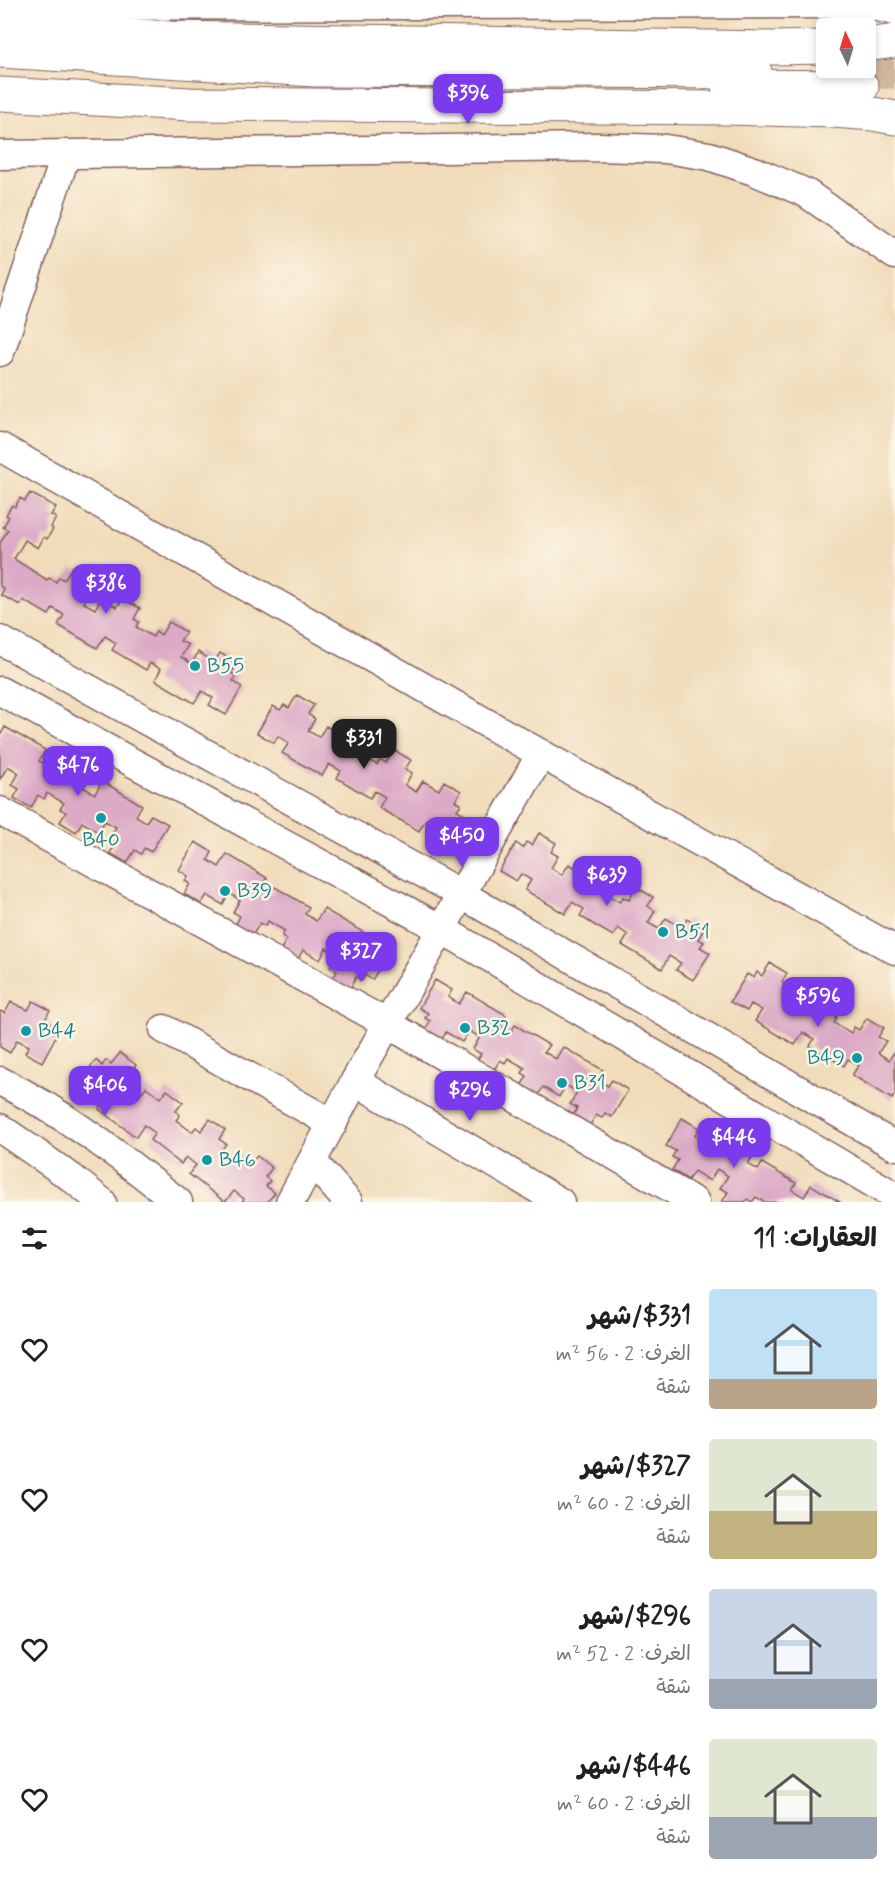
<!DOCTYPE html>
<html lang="ar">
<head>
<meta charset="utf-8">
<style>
  body { margin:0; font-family:Mynerve,"Playpen Sans Arabic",sans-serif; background:#f6f6f6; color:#202124; direction:rtl; height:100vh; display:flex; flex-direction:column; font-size:22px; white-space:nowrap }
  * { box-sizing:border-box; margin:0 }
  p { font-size:20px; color:#757577 }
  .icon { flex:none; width:33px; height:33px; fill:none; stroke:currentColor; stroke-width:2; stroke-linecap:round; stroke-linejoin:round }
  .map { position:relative; height:1202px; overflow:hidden; direction:ltr }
  .sheet { display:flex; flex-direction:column; background:#fff; flex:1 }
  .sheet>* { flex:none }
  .needle { width:39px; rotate:356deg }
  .buttons { position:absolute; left:816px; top:18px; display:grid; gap:12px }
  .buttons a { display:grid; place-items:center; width:60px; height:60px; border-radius:6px; background:#fff; box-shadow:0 3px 9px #0003; font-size:30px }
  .price { position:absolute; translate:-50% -51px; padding:0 14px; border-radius:12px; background:#7c3aed; color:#fff; font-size:20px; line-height:39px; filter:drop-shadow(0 2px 3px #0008) }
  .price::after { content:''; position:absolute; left:50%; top:36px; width:18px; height:14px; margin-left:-9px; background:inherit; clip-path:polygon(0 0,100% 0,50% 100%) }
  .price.current { background:#222; color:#fff }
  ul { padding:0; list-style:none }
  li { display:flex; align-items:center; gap:18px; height:150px; padding:0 18px }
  li span { display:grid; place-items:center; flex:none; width:168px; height:120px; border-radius:6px; color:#555 }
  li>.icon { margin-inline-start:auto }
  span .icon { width:72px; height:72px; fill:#fffc; stroke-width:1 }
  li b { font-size:26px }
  h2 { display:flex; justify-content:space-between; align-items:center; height:72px; padding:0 18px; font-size:26px }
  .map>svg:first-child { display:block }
  .building { fill:#dca9c6 }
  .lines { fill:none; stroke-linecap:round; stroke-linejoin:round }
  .highway-tunnel { stroke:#cfb69d; stroke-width:33; stroke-dasharray:33 16; stroke-linecap:butt }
  .minor-casing { stroke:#84615d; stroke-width:31 }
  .highway-casing { stroke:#84615d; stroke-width:35 }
  .minor { stroke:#fff; stroke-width:28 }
  .highway { stroke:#fff; stroke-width:33 }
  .culture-dot { fill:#0f9aa8; stroke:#fcf5e5; stroke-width:2 }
  .labels { text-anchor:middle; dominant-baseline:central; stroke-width:5; stroke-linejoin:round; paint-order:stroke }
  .culture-label { font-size:21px; fill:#0d838f; stroke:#fcf5e5; text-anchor:start }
</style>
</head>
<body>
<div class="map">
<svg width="895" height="1202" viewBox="0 0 895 1202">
  <rect width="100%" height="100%" fill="#fcf5e5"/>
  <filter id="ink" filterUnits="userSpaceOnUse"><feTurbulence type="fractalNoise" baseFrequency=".0167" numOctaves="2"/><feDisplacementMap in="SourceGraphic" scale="12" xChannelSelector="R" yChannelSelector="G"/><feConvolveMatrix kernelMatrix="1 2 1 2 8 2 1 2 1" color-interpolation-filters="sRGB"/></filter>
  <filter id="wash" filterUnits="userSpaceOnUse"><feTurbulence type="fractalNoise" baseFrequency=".008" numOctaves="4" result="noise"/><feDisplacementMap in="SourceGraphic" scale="24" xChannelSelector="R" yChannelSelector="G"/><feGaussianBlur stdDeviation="1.35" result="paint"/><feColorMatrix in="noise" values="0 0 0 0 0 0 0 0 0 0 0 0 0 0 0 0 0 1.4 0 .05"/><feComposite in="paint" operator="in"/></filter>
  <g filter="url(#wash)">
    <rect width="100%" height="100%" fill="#f0dcba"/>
    <g id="blocks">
      <g class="building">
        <path d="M30 493 56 507 51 515 56 518 51 527 53 529 47 539 44 537 38 548 25 540 14 559 47 580 49 578 56 582 59 577 64 580 72 567 89 577 83 586 91 590 84 603 95 609 101 598 117 607 123 599 140 608 134 619 139 622 136 627 153 637 156 631 161 635 169 622 186 632 180 641 188 645 181 657 192 664 198 652 214 662 220 653 237 663 231 673 236 676 233 681 242 687 226 715 209 705 213 698 202 691 194 703 155 680 161 669 150 663 146 670 112 650 116 643 105 636 97 648 58 625 64 615 53 608 49 615 23 600 20 605 1 595 4 589 0 586V543L8 530 3 527 9 517 6 515 12 505 15 507 20 498 25 501Z"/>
        <path d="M297 695 314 705 308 714 315 719 308 731 319 737 326 726 342 736 348 726 364 736 359 746 364 750 361 755 377 765 380 759 386 763 394 750 411 760 405 769 412 773 405 785 416 792 423 781 439 790 444 781 461 791 455 801 461 804 457 810 467 815 450 843 434 833 438 826 426 819 419 831 379 808 385 797 375 791 370 798 337 778 341 771 329 764 322 776 282 753 289 743 278 736 274 743 257 733 273 706 280 710 284 705 289 708Z"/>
        <path d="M5 727 45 750 39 761 50 767 54 760 88 780 83 787 95 794 102 781 142 805 136 816 146 822 151 815 168 824 151 852 144 848 141 854 135 850 127 863 110 853 116 844 109 839 116 827 105 821 98 832 82 822 76 832 60 822 66 812 60 809 64 803 47 793 44 799 38 795 31 808 14 798 19 789 12 785 19 773 8 766 0 779V736Z"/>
        <path d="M539 833 556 843 551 852 558 856 551 868 562 875 569 864 585 873 590 864 607 874 601 884 607 887 603 893 620 902 623 897 629 900 636 887 653 897 648 906 655 911 648 923 659 929 666 918 682 928 687 919 704 929 698 939 704 942 700 947 710 953 693 980 676 970 681 963 669 956 662 969 622 945 628 935 618 928 613 936 596 926 580 916 584 909 572 902 565 914 525 890 531 880 521 874 516 881 499 871 516 843 523 848 526 842 532 845Z"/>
        <path d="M195 842 212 852 208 860 219 867 227 854 267 878 260 888 271 894 275 887 309 907 305 914 316 921 324 909 363 932 357 943 368 949 372 942 389 952 372 980 365 975 362 981 356 977 349 991 332 981 337 971 330 967 337 955 326 948 320 960 303 950 298 959 281 949 287 939 282 936 285 931 268 921 265 926 260 923 252 936 235 926 240 916 233 912 240 900 229 893 223 905 207 895 201 904 184 894 190 884 185 881 188 876 179 870Z"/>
        <path d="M770 963 787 973 782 982 789 987 782 999 793 1005 799 994 815 1003 821 994 838 1004 832 1014 837 1017 834 1023 851 1033 854 1027 859 1030 867 1018 884 1028 878 1037 886 1041 878 1053 889 1060 895 1051V1094L892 1099 852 1075 859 1065 848 1059 844 1066 810 1046 814 1039 803 1032 795 1045 755 1021 762 1010 751 1004 747 1011 730 1002 747 974 754 978 757 972 762 976Z"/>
        <path d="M435 980 452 990 448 997 459 1004 467 992 506 1015 500 1026 511 1032 515 1025 549 1045 544 1052 556 1059 563 1047 603 1070 597 1080 608 1086 612 1080 628 1090 612 1117 605 1113 602 1118 596 1115 588 1128 572 1118 577 1108 570 1104 577 1092 566 1085 559 1097 543 1087 538 1096 521 1086 527 1076 522 1073 525 1068 508 1058 505 1063 500 1060 492 1073 475 1063 481 1054 473 1049 480 1037 469 1031 462 1042 446 1032 441 1041 424 1032 430 1021 425 1018 428 1013 419 1008Z"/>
        <path d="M33 1001 50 1010 45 1020 50 1023 47 1029 57 1034 42 1062 25 1053 29 1046 17 1040 10 1053 0 1047V1011L5 1013 11 1002 28 1010Z"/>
        <path d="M120 1053 136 1065 129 1073 136 1078 128 1089 138 1097 146 1087 161 1098 167 1090 183 1102 176 1111 180 1115 176 1120 192 1132 196 1127 201 1131 210 1119 225 1130 219 1139 226 1144 217 1156 227 1163 235 1153 250 1164 257 1156 272 1168 265 1177 270 1181 266 1186 275 1193 267 1202H242L244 1199 234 1191 225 1202 189 1174 196 1165 186 1157 181 1164 150 1140 155 1133 144 1125 136 1137 99 1109 107 1099 97 1091 91 1098 76 1086 96 1060 102 1066 106 1060 111 1064Z"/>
        <path d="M682 1118 699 1128 695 1135 707 1142 714 1130 754 1154 748 1164 758 1170 762 1163 796 1183 792 1190 804 1197 811 1185 840 1202H765L756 1197 752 1202 747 1199 745 1202H722L728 1192 720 1188 728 1176 717 1169 710 1181 694 1171 688 1180 672 1170 678 1160 672 1157 676 1151 666 1146Z"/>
      </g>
    </g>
  </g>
  <g filter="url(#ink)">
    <use href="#blocks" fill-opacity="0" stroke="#84615d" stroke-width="1.5"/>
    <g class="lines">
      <path class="highway-tunnel" d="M861 72H895"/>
      <g class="minor-casing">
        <g id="minor">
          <path d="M0 6 840 4H864L895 11"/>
          <path d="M0 155 598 147 666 149 709 156 754 171 806 193 895 255"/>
          <path d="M0 352 66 154"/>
          <path d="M0 447 541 754 895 950"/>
          <path d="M0 640 461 894 895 1146"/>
          <path d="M0 691 443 930 895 1196"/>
          <path d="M0 811 388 1024 695 1202"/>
          <path d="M164 1029 333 1124"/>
          <path d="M0 1081C65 1113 121 1157 178 1202"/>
          <path d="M355 1081 560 1202"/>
          <path d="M0 1128 72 1178 102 1202"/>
          <path d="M313 1162 348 1202"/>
          <path d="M290 1202 355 1081 541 754"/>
        </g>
      </g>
      <g class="highway-casing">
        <g id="highway">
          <path d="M0 28 171 38 773 48 826 47"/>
          <path d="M866 45 895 41"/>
          <path d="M0 51 315 70 755 72"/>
          <path d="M728 86 862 87"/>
          <path d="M0 94 190 104 726 108 833 111 873 114 895 118"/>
        </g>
      </g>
      <use href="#minor" class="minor"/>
      <use href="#highway" class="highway"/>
    </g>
  </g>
  <g class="culture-dot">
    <circle cx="195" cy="666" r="6"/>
    <circle cx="101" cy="818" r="6"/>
    <circle cx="225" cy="891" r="6"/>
    <circle cx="663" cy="932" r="6"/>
    <circle cx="465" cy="1028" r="6"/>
    <circle cx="26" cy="1031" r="6"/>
    <circle cx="857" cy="1058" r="6"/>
    <circle cx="562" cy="1083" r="6"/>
    <circle cx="207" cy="1160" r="6"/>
  </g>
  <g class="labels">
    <g class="culture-label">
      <text x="207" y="666">B55</text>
      <text x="101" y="840" text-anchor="middle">B40</text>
      <text x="237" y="891">B39</text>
      <text x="675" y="932">B51</text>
      <text x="477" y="1028">B32</text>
      <text x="38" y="1031">B44</text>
      <text x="845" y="1058" text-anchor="end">B49</text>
      <text x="574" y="1083">B31</text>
      <text x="219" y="1160">B46</text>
    </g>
  </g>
</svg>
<div class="buttons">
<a><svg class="needle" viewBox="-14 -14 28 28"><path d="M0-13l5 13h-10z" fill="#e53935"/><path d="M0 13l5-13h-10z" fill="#757577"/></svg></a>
</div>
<b class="price" style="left:468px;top:125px">$396</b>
<b class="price" style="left:106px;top:615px">$386</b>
<b class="price current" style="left:364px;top:770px">$331</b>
<b class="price" style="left:78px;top:797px">$476</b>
<b class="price" style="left:462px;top:868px">$450</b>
<b class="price" style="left:607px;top:907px">$639</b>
<b class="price" style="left:361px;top:983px">$327</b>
<b class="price" style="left:818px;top:1028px">$596</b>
<b class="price" style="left:105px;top:1117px">$406</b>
<b class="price" style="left:470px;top:1122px">$296</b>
<b class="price" style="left:734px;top:1169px">$446</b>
</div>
<section class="sheet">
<h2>العقارات: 11<svg class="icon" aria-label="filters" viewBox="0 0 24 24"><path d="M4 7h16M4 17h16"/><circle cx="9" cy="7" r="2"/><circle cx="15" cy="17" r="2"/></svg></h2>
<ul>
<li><span style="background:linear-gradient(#bfe0f5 75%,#b9a48a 0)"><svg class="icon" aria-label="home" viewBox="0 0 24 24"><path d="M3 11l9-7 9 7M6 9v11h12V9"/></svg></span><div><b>$331/شهر</b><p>الغرف: 2 · 56 m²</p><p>شقة</p></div><svg class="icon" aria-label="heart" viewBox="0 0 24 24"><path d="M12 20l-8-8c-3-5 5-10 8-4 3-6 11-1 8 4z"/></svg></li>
<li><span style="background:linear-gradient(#dfe7d0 60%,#c2b280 0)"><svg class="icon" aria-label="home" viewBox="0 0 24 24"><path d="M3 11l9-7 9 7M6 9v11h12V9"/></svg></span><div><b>$327/شهر</b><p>الغرف: 2 · 60 m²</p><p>شقة</p></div><svg class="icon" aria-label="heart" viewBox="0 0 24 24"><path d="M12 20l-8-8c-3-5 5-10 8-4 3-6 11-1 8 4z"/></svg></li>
<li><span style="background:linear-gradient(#c9d6e8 75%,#9aa5b1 0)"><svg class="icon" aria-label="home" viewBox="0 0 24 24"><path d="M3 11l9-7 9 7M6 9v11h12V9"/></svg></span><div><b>$296/شهر</b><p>الغرف: 2 · 52 m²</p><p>شقة</p></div><svg class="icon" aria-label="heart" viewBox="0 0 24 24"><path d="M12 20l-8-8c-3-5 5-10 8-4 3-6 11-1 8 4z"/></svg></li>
<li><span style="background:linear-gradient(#dfe7d0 65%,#9aa5b1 0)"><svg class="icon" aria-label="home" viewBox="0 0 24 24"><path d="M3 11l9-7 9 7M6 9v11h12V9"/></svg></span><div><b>$446/شهر</b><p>الغرف: 2 · 60 m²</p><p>شقة</p></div><svg class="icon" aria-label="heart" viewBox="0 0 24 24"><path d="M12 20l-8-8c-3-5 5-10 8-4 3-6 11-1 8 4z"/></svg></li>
</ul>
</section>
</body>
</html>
